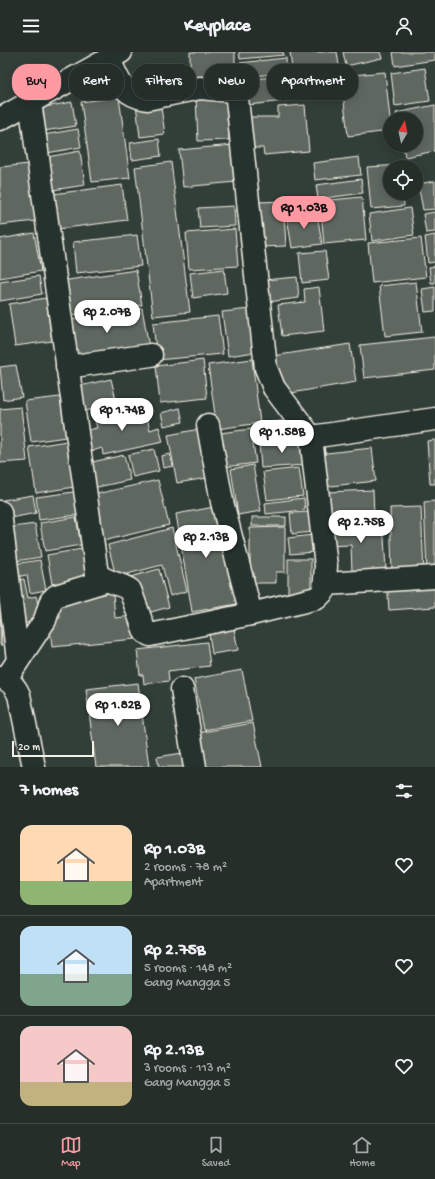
<!DOCTYPE html>
<html lang="en">
<head>
<meta charset="utf-8">
<style>
  body { margin:0; font-family:"Gochi Hand",sans-serif; background:#323a36; color:#f1f3f6; height:100vh; display:flex; flex-direction:column; font-size:15px; white-space:nowrap }
  * { box-sizing:border-box; margin:0 }
  p { font-size:13px; color:#a4a8a8 }
  .icon { flex:none; width:22px; height:22px; fill:none; stroke:currentColor; stroke-width:2; stroke-linecap:round; stroke-linejoin:round }
  .map { position:relative; height:715px; overflow:hidden }
  .details { display:flex; flex-direction:column; background:#262e2a; flex:1 }
  .details>* { flex:none }
  .guide { position:absolute; left:12px; top:12px; width:411px; height:36px; display:flex; gap:8px }
  .needle { width:26px; rotate:9deg }
  .buttons { position:absolute; left:383px; top:60px; display:grid; gap:8px }
  .buttons a { display:grid; place-items:center; width:40px; height:40px; border-radius:50%; background:#262e2a; box-shadow:0 2px 10px #0003,0 0 0 1px #424a47; font-size:20px }
  .scale { position:absolute; left:12px; bottom:10px; width:82px; box-sizing:border-box; padding-left:4px; border:2px solid #f4f1e8; border-top:0; font-size:11px; line-height:14px; white-space:nowrap; color:#f4f1e8; -webkit-text-stroke:3px #26332d; paint-order:stroke }
  .price { position:absolute; translate:-50% -34px; padding:0 9px; border-radius:14px; background:#fff; color:#222; font-size:13px; line-height:26px; filter:drop-shadow(0 1px 2px #0008) }
  .price::after { content:''; position:absolute; left:50%; top:24px; width:12px; height:9px; margin-left:-6px; background:inherit; clip-path:polygon(0 0,100% 0,50% 100%) }
  .price.on { background:#ff9aa2; color:#111 }
  ul { padding:0; list-style:none }
  li { display:flex; align-items:center; gap:12px; height:100px; padding:0 20px }
  li+li { border-top:1px solid #424a47 }
  li span { display:grid; place-items:center; flex:none; width:112px; height:80px; border-radius:12px; color:#555 }
  li>.icon { margin-inline-start:auto }
  span .icon { width:48px; height:48px; fill:#fffc; stroke-width:1 }
  li b { font-size:17px }
  h2 { display:flex; justify-content:space-between; align-items:center; height:48px; padding:0 20px; font-size:17px }
  .chip { padding:0 14px; border-radius:16px; background:#262e2a; box-shadow:0 2px 10px #0003,0 0 0 1px #424a47; font-size:14px; line-height:36px }
  .chip.on { background:#ff9aa2; color:#111 }
  header { display:flex; justify-content:space-between; align-items:center; height:52px; padding:0 20px; background:#262e2a; font-size:18px; font-weight:800 }
  .dock { display:flex; justify-content:space-around; align-items:center; height:56px; border-top:1px solid #424a47; background:#262e2a; font-size:11px; color:#a4a8a8 }
  .dock a { display:grid; justify-items:center; gap:2px }
  .dock .on { color:#ff9aa2 }
  .map>svg:first-child { display:block }
  .building { fill:#5f6861; stroke:#f4f1e8 }
  .lines { fill:none; stroke-linecap:round; stroke-linejoin:round }
  .minor-casing { stroke:#f4f1e8; stroke-width:25 }
  .minor { stroke:#26332d; stroke-width:22 }
</style>
</head>
<body>
<header><svg class="icon" aria-label="menu" viewBox="0 0 24 24"><path d="M4 6h16M4 12h16M4 18h16"/></svg>Keyplace<svg class="icon" aria-label="person" viewBox="0 0 24 24"><circle cx="12" cy="8" r="4"/><path d="M4 21q1-7 8-7t8 7"/></svg></header>
<div class="map">
<svg width="435" height="715" viewBox="0 0 435 715">
  <rect width="100%" height="100%" fill="#323e38"/>
  <filter id="ink" filterUnits="userSpaceOnUse"><feTurbulence type="fractalNoise" baseFrequency=".025" numOctaves="2"/><feDisplacementMap in="SourceGraphic" scale="8" xChannelSelector="R" yChannelSelector="G"/><feConvolveMatrix kernelMatrix="1 2 1 2 8 2 1 2 1" color-interpolation-filters="sRGB"/></filter>
  <g filter="url(#ink)">
    <g class="building">
      <path d="M190 0H235V34L190 33Z"/>
      <path d="M239 0H283L284 3 240 7Z"/>
      <path d="M290 0H337L339 13 292 19Z"/>
      <path d="M343 0H380L382 6 346 14Z"/>
      <path d="M393 0H435V8L395 14Z"/>
      <path d="M286 6 287 20 240 26 239 11Z"/>
      <path d="M425 16 430 49 395 54 391 21Z"/>
      <path d="M385 20 390 67V79L348 84 341 24Z"/>
      <path d="M309 21 312 46 248 53 245 28Z"/>
      <path d="M227 44 229 88 198 89 196 45Z"/>
      <path d="M119 45 130 126 92 130 81 50Z"/>
      <path d="M160 49 165 82 140 85 136 52Z"/>
      <path d="M72 50 76 74 44 79 39 56Z"/>
      <path d="M305 53 309 99 264 103 263 96H250V65H278V55Z"/>
      <path d="M435 53V99L405 105 403 93H416V67H397L396 61Z"/>
      <path d="M78 77 81 95 47 101 43 83Z"/>
      <path d="M159 87 161 104 132 108 130 91Z"/>
      <path d="M233 93 236 130 183 135 179 98Z"/>
      <path d="M80 99 85 133 53 138 47 105Z"/>
      <path d="M359 105 361 123 315 128 313 111Z"/>
      <path d="M171 110 190 260 153 264 135 115Z"/>
      <path d="M29 112 36 169 0 173V115Z"/>
      <path d="M401 113V115H390V141H403L404 154 371 157 367 115Z"/>
      <path d="M361 127 363 141 318 147 316 133Z"/>
      <path d="M435 129V157L423 158 418 132Z"/>
      <path d="M122 133 127 168 58 177 53 142Z"/>
      <path d="M362 145 366 188 324 192 320 149Z"/>
      <path d="M308 148V160L284 161 286 194 261 195 259 150Z"/>
      <path d="M234 154 235 174 200 176 198 156Z"/>
      <path d="M410 156 414 183 372 189 369 162Z"/>
      <path d="M435 160V180L426 181 423 162Z"/>
      <path d="M317 161 322 192 292 196 287 165Z"/>
      <path d="M235 177 238 214 189 217 186 181Z"/>
      <path d="M34 181 41 219 0 226V187Z"/>
      <path d="M137 183 141 214 76 221 73 190Z"/>
      <path d="M435 183V210L428 211 425 185Z"/>
      <path d="M421 186 426 225 372 231 368 191Z"/>
      <path d="M325 199 329 228 302 231 299 201Z"/>
      <path d="M435 214V231H431L429 215Z"/>
      <path d="M224 217 227 241 193 246 190 221Z"/>
      <path d="M136 218 142 253 66 264 61 229Z"/>
      <path d="M39 224 42 242 0 249V230Z"/>
      <path d="M297 225 299 246 267 250 264 228Z"/>
      <path d="M416 230 422 280 385 284 379 234Z"/>
      <path d="M319 235 324 279 282 284 278 253 305 250 304 237Z"/>
      <path d="M435 235V259L425 260 422 237Z"/>
      <path d="M46 246 52 289 15 294 9 252Z"/>
      <path d="M142 256 149 295 72 309 65 269Z"/>
      <path d="M250 257 255 300 228 304 222 260Z"/>
      <path d="M218 264 223 302 157 308 153 271Z"/>
      <path d="M435 285V318L364 326 360 293Z"/>
      <path d="M350 292 356 330 279 343 273 304Z"/>
      <path d="M252 307 260 371 217 377 208 313Z"/>
      <path d="M203 308 207 346 160 351 156 314Z"/>
      <path d="M16 313 22 345 3 348 0 315Z"/>
      <path d="M111 327 117 352 76 361 71 336Z"/>
      <path d="M60 345 66 385 31 390 25 349Z"/>
      <path d="M144 354 150 378 159 375 163 390 103 403 102 396 89 400 84 379 97 376 94 365Z"/>
      <path d="M21 355 27 409 0 411V357Z"/>
      <path d="M180 356 183 370 164 374 161 361Z"/>
      <path d="M282 369 283 382 265 384 264 371Z"/>
      <path d="M205 376 213 425 177 431 168 383Z"/>
      <path d="M251 377 256 411 216 416 212 382Z"/>
      <path d="M304 387 306 413 261 416 259 390Z"/>
      <path d="M435 388V432H430L427 389Z"/>
      <path d="M67 389 74 435 36 441 29 395Z"/>
      <path d="M372 396 376 429 322 435 318 402Z"/>
      <path d="M154 397 159 419 133 425 128 403Z"/>
      <path d="M170 402 173 414 163 416 161 404Z"/>
      <path d="M124 403 130 428 88 437 83 412Z"/>
      <path d="M253 413 261 459 238 463 231 417Z"/>
      <path d="M299 416 303 444 267 448 263 420Z"/>
      <path d="M158 428 169 473 103 489 92 443Z"/>
      <path d="M373 438 374 463 328 465 326 440Z"/>
      <path d="M74 440 77 463 39 468 36 445Z"/>
      <path d="M33 443 36 461 6 467 3 448Z"/>
      <path d="M304 446 305 458 266 462 265 451Z"/>
      <path d="M435 449V519L427 520 424 450Z"/>
      <path d="M220 454 237 552 192 560 176 462Z"/>
      <path d="M421 455 424 521 392 522 390 456Z"/>
      <path d="M312 460 313 480 292 482 290 461Z"/>
      <path d="M76 465 81 493 45 499 40 471Z"/>
      <rect x="252" y="465" width="34" height="9"/>
      <path d="M383 470 386 518 352 520 351 493 327 494 326 473Z"/>
      <path d="M35 472 41 505 10 510 5 476Z"/>
      <path d="M285 475V520H276V531H254V521L250 520V476Z"/>
      <path d="M172 476 187 539 170 544 162 513 116 525 108 493Z"/>
      <path d="M313 483 315 500 290 502 288 486Z"/>
      <path d="M82 497 86 526 52 532 47 503Z"/>
      <rect x="288" y="507" width="23" height="37"/>
      <path d="M40 508 46 538 30 541 27 523 10 526 7 513Z"/>
      <path d="M159 517 169 555 140 563 130 525Z"/>
      <path d="M435 526V555L389 558 387 529Z"/>
      <path d="M24 527 28 546 36 544 42 568 21 572 11 529Z"/>
      <path d="M113 541 115 566 133 564 135 587 52 595 49 567 60 566 59 546Z"/>
      <path d="M0 557 2 593H0Z"/>
      <path d="M233 571 238 598 212 602 208 575Z"/>
      <path d="M207 590 210 614 168 619 169 629 144 632 143 623H140L137 598Z"/>
      <path d="M242 618 252 669 204 678 194 627Z"/>
      <path d="M138 631 149 715H96L86 637Z"/>
      <path d="M253 671 262 715H204L197 681Z"/>
      <path d="M189 700 191 715H159L157 705Z"/>
    </g>
    <g class="lines">
      <g class="minor-casing">
        <g id="minor">
          <path d="M30 50 97 522C109 532 121 531 130 538L145 580 150 583 251 562 317 546 324 539 326 514 311 385 274 336 266 316 237 47 232 39 200 36 147 47C121 43 119 28 109 7"/>
          <path d="M0 67 121 0"/>
          <path d="M67 315 151 303"/>
          <path d="M208 373 222 450 251 562"/>
          <path d="M311 385 435 367"/>
          <path d="M0 460 18 608"/>
          <path d="M326 532 435 525"/>
          <path d="M0 625C10 628 15 634 19 643L34 715"/>
          <path d="M6 627 45 568 51 549 56 544 105 529"/>
          <path d="M182 637 195 715"/>
        </g>
      </g>
      <use href="#minor" class="minor"/>
    </g>
  </g>
</svg>
<div class="buttons">
<a><svg class="needle" viewBox="-14 -14 28 28"><path d="M0-13l5 13h-10z" fill="#e53935"/><path d="M0 13l5-13h-10z" fill="#a4a8a8"/></svg></a>
<a><svg class="icon" aria-label="locate" viewBox="0 0 24 24"><circle cx="12" cy="12" r="6"/><path d="M12 2v4M12 18v4M2 12h4M18 12h4"/></svg></a>
</div>
<div class="scale">20 m</div>
<b class="price on" style="left:304px;top:178px">Rp 1.03B</b>
<b class="price" style="left:107px;top:282px">Rp 2.07B</b>
<b class="price" style="left:122px;top:380px">Rp 1.74B</b>
<b class="price" style="left:282px;top:402px">Rp 1.58B</b>
<b class="price" style="left:361px;top:492px">Rp 2.75B</b>
<b class="price" style="left:206px;top:507px">Rp 2.13B</b>
<b class="price" style="left:118px;top:675px">Rp 1.82B</b>
<div class="guide">
<a class="chip on">Buy</a>
<a class="chip">Rent</a>
<a class="chip">Filters</a>
<a class="chip">New</a>
<a class="chip">Apartment</a>
</div>
</div>
<section class="details">
<h2>7 homes<svg class="icon" aria-label="filters" viewBox="0 0 24 24"><path d="M4 7h16M4 17h16"/><circle cx="9" cy="7" r="2"/><circle cx="15" cy="17" r="2"/></svg></h2>
<ul>
<li><span style="background:linear-gradient(#ffd9b3 70%,#8fb573 0)"><svg class="icon" aria-label="home" viewBox="0 0 24 24"><path d="M3 11l9-7 9 7M6 9v11h12V9"/></svg></span><div><b>Rp 1.03B</b><p>2 rooms · 78 m²</p><p>Apartment</p></div><svg class="icon" aria-label="heart" viewBox="0 0 24 24"><path d="M12 20l-8-8c-3-5 5-10 8-4 3-6 11-1 8 4z"/></svg></li>
<li><span style="background:linear-gradient(#bfe0f5 60%,#7fa58c 0)"><svg class="icon" aria-label="home" viewBox="0 0 24 24"><path d="M3 11l9-7 9 7M6 9v11h12V9"/></svg></span><div><b>Rp 2.75B</b><p>5 rooms · 148 m²</p><p>Gang Mangga 5</p></div><svg class="icon" aria-label="heart" viewBox="0 0 24 24"><path d="M12 20l-8-8c-3-5 5-10 8-4 3-6 11-1 8 4z"/></svg></li>
<li><span style="background:linear-gradient(#f6c9c9 70%,#c2b280 0)"><svg class="icon" aria-label="home" viewBox="0 0 24 24"><path d="M3 11l9-7 9 7M6 9v11h12V9"/></svg></span><div><b>Rp 2.13B</b><p>3 rooms · 113 m²</p><p>Gang Mangga 5</p></div><svg class="icon" aria-label="heart" viewBox="0 0 24 24"><path d="M12 20l-8-8c-3-5 5-10 8-4 3-6 11-1 8 4z"/></svg></li>
</ul>
</section>
<nav class="dock">
<a class="on"><svg class="icon" aria-label="map" viewBox="0 0 24 24"><path d="M3 6l6-2 6 2 6-2v14l-6 2-6-2-6 2zM9 4v14M15 6v14"/></svg>Map</a>
<a><svg class="icon" aria-label="saved" viewBox="0 0 24 24"><path d="M7 4h10v16l-5-4-5 4z"/></svg>Saved</a>
<a><svg class="icon" aria-label="home" viewBox="0 0 24 24"><path d="M3 11l9-7 9 7M6 9v11h12V9"/></svg>Home</a>
</nav>
</body>
</html>
